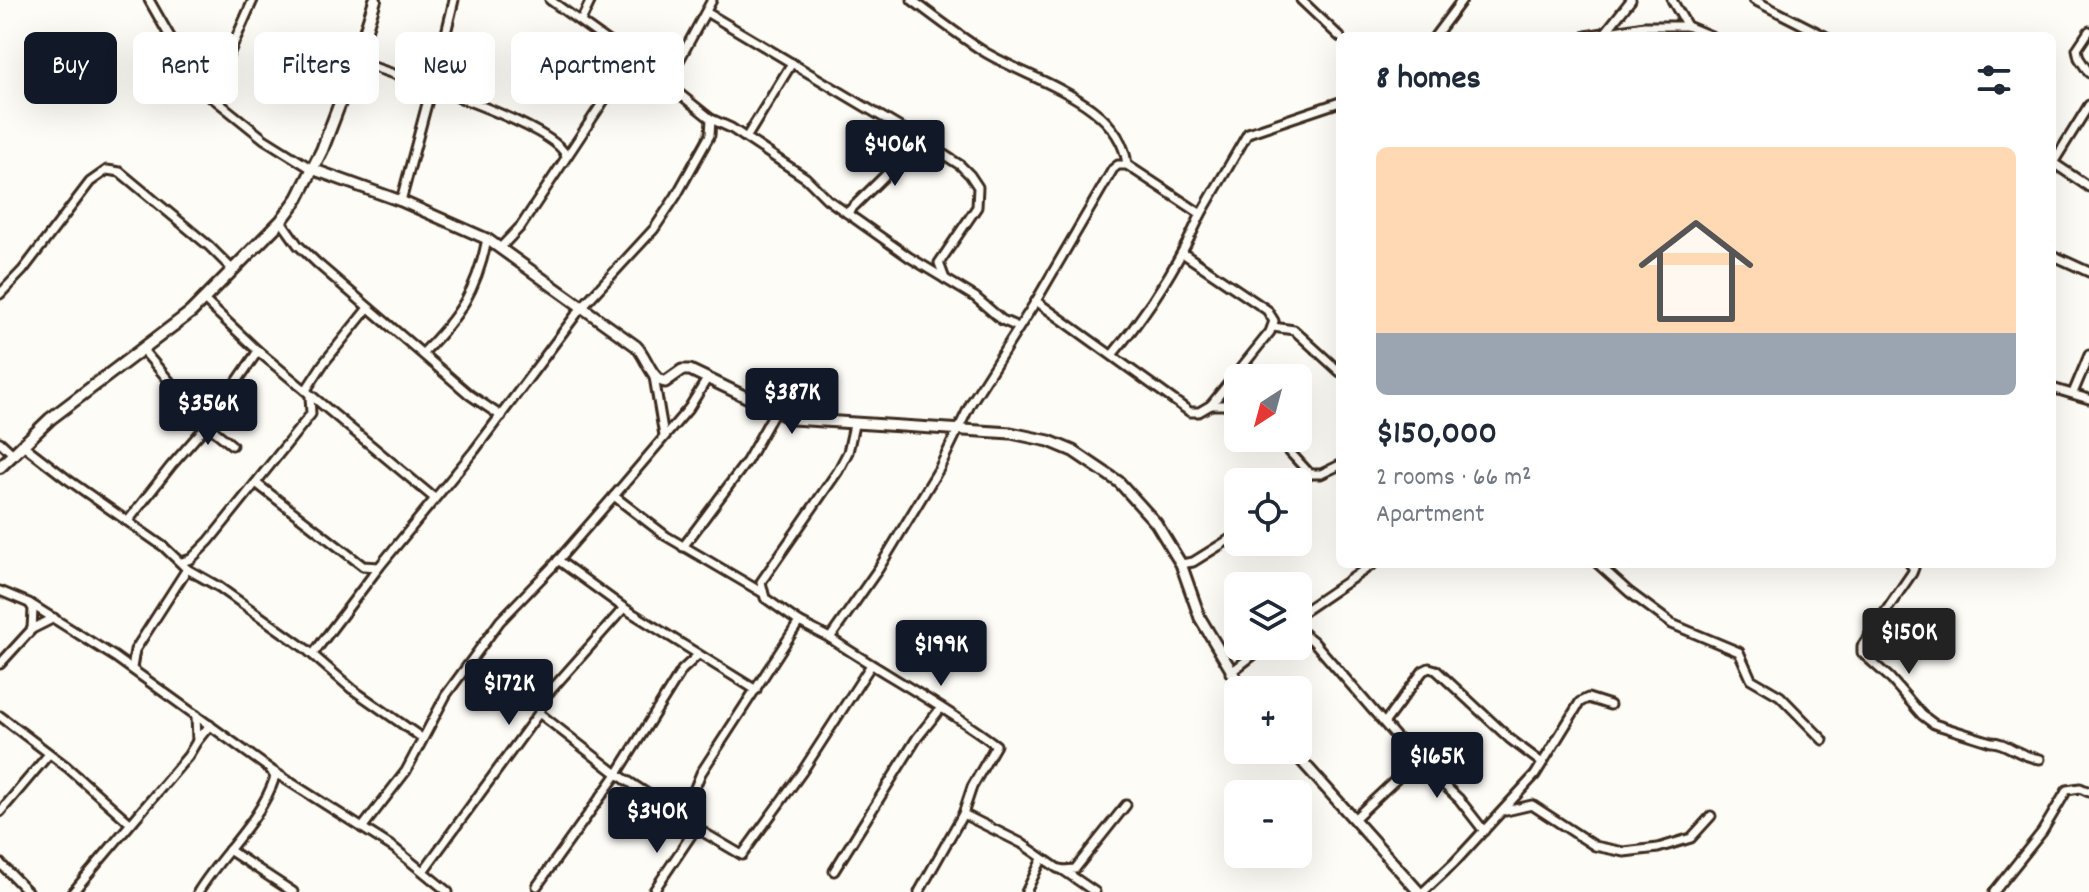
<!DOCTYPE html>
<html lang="en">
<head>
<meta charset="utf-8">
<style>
  body { margin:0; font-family:Dekko,sans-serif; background:#f6f6f7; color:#1f2937; height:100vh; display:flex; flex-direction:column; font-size:30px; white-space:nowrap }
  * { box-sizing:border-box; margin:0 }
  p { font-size:26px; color:#747a83 }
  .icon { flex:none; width:44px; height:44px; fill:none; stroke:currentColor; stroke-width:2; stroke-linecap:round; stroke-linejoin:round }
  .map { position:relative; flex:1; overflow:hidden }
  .sheet { position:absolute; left:1336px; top:32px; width:720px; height:536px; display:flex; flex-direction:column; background:#fff; border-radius:12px; box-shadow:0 8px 32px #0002 }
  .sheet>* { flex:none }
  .top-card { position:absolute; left:24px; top:32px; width:760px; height:72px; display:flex; gap:16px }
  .needle { width:52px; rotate:216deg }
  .controls { position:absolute; left:1224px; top:364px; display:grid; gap:16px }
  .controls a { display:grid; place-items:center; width:88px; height:88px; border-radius:12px; background:#fff; box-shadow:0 8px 32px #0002; font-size:40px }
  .price { position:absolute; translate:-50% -68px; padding:0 18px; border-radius:8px; background:#111827; color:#fff; font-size:26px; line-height:52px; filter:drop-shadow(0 2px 4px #0008) }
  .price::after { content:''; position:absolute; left:50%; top:48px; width:24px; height:18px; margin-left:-12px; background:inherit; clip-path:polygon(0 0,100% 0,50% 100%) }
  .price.current { background:#222; color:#fff }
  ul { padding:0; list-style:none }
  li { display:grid; align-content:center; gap:16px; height:424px; padding:0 40px }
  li+li { border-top:2px solid #e0e1e3 }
  li span { display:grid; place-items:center; height:248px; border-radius:12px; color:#555 }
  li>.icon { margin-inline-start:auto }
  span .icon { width:144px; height:144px; fill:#fffc; stroke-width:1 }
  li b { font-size:34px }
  h2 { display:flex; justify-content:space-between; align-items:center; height:96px; padding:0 40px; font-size:34px }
  .chip { padding:0 28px; border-radius:12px; background:#fff; box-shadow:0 8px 32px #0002; font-size:28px; line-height:72px }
  .chip.current { background:#111827; color:#fff }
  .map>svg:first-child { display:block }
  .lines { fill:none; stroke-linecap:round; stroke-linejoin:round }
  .minor-casing { stroke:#3b2a1e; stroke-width:13 }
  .tertiary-casing { stroke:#3b2a1e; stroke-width:15 }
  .secondary-casing { stroke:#3b2a1e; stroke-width:16 }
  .minor { stroke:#fdfcf7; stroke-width:7 }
  .tertiary { stroke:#fdfcf7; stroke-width:9 }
  .secondary { stroke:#fdfcf7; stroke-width:10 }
</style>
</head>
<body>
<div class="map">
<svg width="2089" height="892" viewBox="0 0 2089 892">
  <rect width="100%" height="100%" fill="#fdfcf7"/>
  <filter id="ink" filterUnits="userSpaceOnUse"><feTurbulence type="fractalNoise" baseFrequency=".0125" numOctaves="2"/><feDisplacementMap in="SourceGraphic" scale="16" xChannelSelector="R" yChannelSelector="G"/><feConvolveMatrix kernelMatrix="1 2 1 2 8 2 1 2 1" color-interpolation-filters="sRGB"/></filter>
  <g filter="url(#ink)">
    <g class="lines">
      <g class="minor-casing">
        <g id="minor">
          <path d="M149 0 198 86 264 139 312 169"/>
          <path d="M912 0C935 17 958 35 983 51 1029 80 1121 101 1127 165"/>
          <path d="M1301 0 1340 37"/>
          <path d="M1672 0 1687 26 1711 36"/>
          <path d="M1754 0 1825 36"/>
          <path d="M706 12 921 140 960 165 970 175 978 187 977 207 939 263 945 279"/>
          <path d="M581 21 591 0"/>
          <path d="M2089 31 2077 49 2079 58 2089 73"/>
          <path d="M1605 33 1631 0"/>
          <path d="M1435 36 1462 0"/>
          <path d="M1586 36 1644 26H1687"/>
          <path d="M356 61C392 74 556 125 566 156"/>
          <path d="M433 87 454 0"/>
          <path d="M671 87 675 68 712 0"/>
          <path d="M210 97 253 0"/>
          <path d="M711 119 731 128 806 178 827 199 909 257 975 297 1002 320 1018 327"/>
          <path d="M746 138 792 63"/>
          <path d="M2052 162 2089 187"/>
          <path d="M2053 163 2089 105"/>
          <path d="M401 201 428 100 420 83"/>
          <path d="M847 213 921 140"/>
          <path d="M281 221 298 245 318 264 470 395 501 416"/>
          <path d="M501 247 521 226 632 58"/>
          <path d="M2052 255 2089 272"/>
          <path d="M0 294 23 270 90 182 107 170 120 172 209 246 233 270"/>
          <path d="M203 299 258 351 433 497"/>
          <path d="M1036 301 1190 412H1199L1211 405 1270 332 1274 321 1267 310 1184 254"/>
          <path d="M1273 327 1294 330 1340 372"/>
          <path d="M142 349 207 425 232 445"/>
          <path d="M423 353C459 317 477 290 487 239"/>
          <path d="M1112 355C1149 311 1178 265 1201 214"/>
          <path d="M654 377 664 436"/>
          <path d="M2052 388 2089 399"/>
          <path d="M306 390 323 364 368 308"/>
          <path d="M2073 393 2089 355"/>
          <path d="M1211 405H1226L1238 411"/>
          <path d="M1277 438 1310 474H1321L1340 465"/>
          <path d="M0 442 13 454"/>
          <path d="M23 445 67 479 164 547 187 569 219 587 306 649 352 689 422 738"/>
          <path d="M256 483 363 566 379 567 474 451 581 308 654 229 676 196 710 135 711 119 671 87 550 0"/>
          <path d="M1298 485 1310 474"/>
          <path d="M614 496 666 536 763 593"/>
          <path d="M128 521 171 466 207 425 258 351"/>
          <path d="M683 547 747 461 774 413"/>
          <path d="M558 560 624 608 756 690"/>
          <path d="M182 562 191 559 209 541 311 414 310 396"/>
          <path d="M1181 564 1193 562 1238 534"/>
          <path d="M1598 564 1629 592 1672 624 1739 652 1751 679 1780 696 1823 740"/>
          <path d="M1910 564 1914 568 1912 573 1862 646V653L1889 677 1922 715 1934 724 1991 742C2005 741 2019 757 2040 759"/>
          <path d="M0 591 29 603 115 657 270 769 275 777C260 822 222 853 198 892"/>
          <path d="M1298 615 1373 564"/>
          <path d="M32 629 54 618"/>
          <path d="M1298 629 1313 641 1409 752 1410 764 1406 770 1354 819"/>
          <path d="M830 638 799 622 765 598 761 582 838 471 848 452 854 425"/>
          <path d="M313 654 379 567"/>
          <path d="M0 664 32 629 33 609 30 604"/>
          <path d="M132 668 135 650 187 569"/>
          <path d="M1230 673 1265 646"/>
          <path d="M539 713 617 774 683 817 696 828 653 892"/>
          <path d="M196 715 197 741"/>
          <path d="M0 716 67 767 130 823"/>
          <path d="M1385 722 1423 671 1429 668 1436 670 1510 739 1542 763"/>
          <path d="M1409 752 1459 799 1484 831"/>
          <path d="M271 770 394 848 448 892"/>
          <path d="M1126 805 1075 869 1063 870 1057 868 1021 843 963 814 972 787 996 745C943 705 885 675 830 638L879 568 939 469 971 403 1036 301 1113 169 1118 165H1127L1201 214 1248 133 1340 102"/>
          <path d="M1506 811 1532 805 1595 846 1624 852 1658 848 1691 838 1711 816"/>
          <path d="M0 812 49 754"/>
          <path d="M683 817 701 773 799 622"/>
          <path d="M362 828 406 771 446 695 500 621 554 565 614 496 689 408 707 379"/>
          <path d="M696 828 742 855 802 772 871 665"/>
          <path d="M229 850 293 892"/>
          <path d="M0 863 28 892"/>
          <path d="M424 870 539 713 544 698 624 608"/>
          <path d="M1063 870 1095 892"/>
          <path d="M834 871 917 738 941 708"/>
          <path d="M537 886 617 774 682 670 698 655"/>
          <path d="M73 892 188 756 197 741 210 725"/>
          <path d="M919 892 963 814"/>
          <path d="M1026 892 1042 859"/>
          <path d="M1423 892 1454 863 1535 775 1580 702 1588 698 1610 705"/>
          <path d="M1994 892 2042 832 2067 790 2080 788 2089 792"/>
        </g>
      </g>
      <g class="tertiary-casing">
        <g id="tertiary">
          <path d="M312 169 401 201 487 239 636 346C647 357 650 378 665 382L682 370H690L792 419 1011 433 1049 441 1073 451 1119 482 1156 523 1181 564 1200 618 1243 690"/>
          <path d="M1292 750 1419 892"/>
        </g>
      </g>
      <g class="secondary-casing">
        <path id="secondary" d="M0 467 50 419 191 312 281 221 298 198 322 150 356 61 375 0"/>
      </g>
      <use href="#minor" class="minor"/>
      <use href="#tertiary" class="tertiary"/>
      <use href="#secondary" class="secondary"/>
    </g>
  </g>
</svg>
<div class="controls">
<a><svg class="needle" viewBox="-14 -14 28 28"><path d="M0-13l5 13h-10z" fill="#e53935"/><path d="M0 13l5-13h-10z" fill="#747a83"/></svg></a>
<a><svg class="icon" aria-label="locate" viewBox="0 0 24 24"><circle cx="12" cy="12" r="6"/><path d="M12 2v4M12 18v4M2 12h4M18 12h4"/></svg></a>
<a><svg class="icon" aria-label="layers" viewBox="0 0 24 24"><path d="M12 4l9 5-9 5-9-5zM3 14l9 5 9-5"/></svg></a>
<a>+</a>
<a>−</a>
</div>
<b class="price" style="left:895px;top:188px">$406K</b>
<b class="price" style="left:792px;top:436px">$387K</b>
<b class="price" style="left:208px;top:447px">$356K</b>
<b class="price current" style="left:1909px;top:676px">$150K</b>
<b class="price" style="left:941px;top:688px">$199K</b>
<b class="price" style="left:509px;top:727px">$172K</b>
<b class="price" style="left:1437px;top:800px">$165K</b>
<b class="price" style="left:657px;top:855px">$340K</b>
<div class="top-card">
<a class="chip current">Buy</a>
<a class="chip">Rent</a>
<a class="chip">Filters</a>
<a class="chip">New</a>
<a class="chip">Apartment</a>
</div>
<section class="sheet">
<h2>8 homes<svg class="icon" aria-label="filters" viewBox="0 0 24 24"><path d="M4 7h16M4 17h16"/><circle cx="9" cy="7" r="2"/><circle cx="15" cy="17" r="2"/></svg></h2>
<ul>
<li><span style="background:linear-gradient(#ffd9b3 75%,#9aa5b1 0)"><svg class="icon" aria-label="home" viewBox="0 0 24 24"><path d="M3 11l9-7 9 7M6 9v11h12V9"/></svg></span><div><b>$150,000</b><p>2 rooms · 66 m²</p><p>Apartment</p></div></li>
</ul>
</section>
</div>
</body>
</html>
